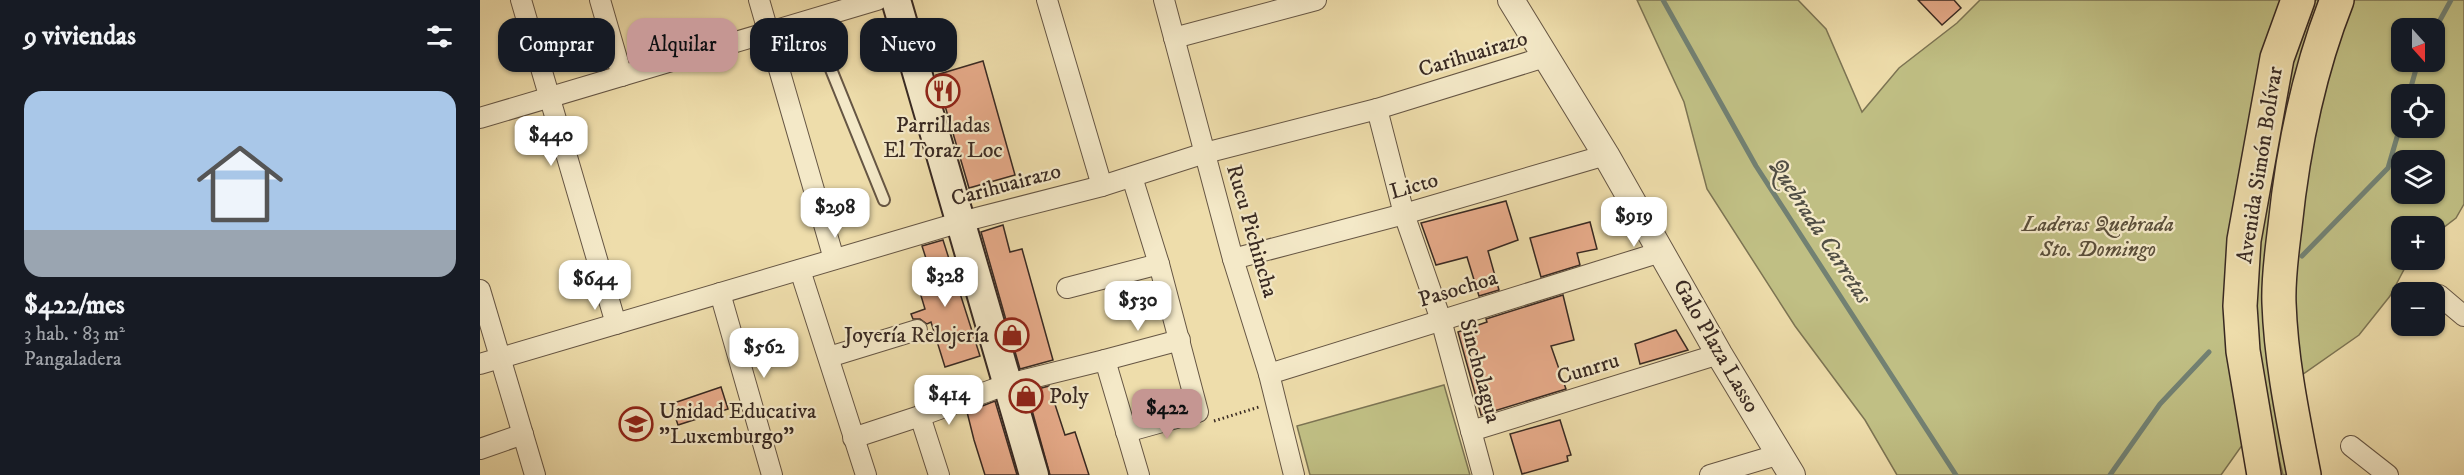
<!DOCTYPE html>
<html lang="es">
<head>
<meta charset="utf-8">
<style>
  body { margin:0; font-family:"IM FELL DW Pica",serif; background:#242831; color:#f1f3f6; height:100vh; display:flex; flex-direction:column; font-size:22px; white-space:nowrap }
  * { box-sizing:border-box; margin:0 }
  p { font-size:20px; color:#9ea1a6 }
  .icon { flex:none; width:33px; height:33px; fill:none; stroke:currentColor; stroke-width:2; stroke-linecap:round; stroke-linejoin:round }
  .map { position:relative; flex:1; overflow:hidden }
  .side { display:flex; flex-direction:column; background:#171b24; width:480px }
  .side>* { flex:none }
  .guide { position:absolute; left:18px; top:18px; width:570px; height:54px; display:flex; gap:12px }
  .needle { width:39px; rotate:159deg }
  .fabs { position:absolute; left:1911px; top:18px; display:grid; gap:12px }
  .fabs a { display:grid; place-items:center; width:54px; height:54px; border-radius:12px; background:#171b24; box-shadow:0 2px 4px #0004; font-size:30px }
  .price { position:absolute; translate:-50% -51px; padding:0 14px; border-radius:12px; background:#fff; color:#222; font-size:20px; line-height:39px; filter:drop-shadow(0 2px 3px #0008) }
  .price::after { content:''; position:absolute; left:50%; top:36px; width:18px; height:14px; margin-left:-9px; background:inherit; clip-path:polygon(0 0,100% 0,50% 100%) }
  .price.selected { background:#c59692; color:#111 }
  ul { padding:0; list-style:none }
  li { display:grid; align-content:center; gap:12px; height:318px; padding:0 24px }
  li+li { border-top:2px solid #363941 }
  li span { display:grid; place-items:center; height:186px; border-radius:18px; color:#555 }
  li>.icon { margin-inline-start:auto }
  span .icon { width:108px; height:108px; fill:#fffc; stroke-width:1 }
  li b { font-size:26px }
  h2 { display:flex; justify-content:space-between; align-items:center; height:72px; padding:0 24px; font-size:26px }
  .pill { padding:0 21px; border-radius:18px; background:#171b24; box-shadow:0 2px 4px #0004; font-size:21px; line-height:54px }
  .pill.selected { background:#c59692; color:#111 }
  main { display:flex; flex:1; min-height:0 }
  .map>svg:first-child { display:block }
  .green { fill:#c0bf84; stroke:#7c7453; stroke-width:1.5; fill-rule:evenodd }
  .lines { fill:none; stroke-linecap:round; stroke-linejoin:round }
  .stream { stroke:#728173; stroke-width:5 }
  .building { fill:#e7ab8a; stroke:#382922; stroke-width:1.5 }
  .service-casing { stroke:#665644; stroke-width:14 }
  .minor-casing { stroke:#665644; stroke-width:22 }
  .tertiary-casing { stroke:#665644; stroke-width:28 }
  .secondary-casing { stroke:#382922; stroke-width:32 }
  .trunk-casing { stroke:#382922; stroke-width:36 }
  .path { stroke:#382922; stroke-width:3; stroke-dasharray:1.5 3; stroke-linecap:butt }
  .service { stroke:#f4e9c8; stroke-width:10 }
  .minor { stroke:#f4e9c8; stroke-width:20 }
  .tertiary { stroke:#f4e9c8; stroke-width:26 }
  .secondary { stroke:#f4e9c8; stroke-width:28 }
  .trunk { stroke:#eeddab; stroke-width:33 }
  .labels { text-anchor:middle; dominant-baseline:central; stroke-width:4.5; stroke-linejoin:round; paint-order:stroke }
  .street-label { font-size:22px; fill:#382922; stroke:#f4e9c8 }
  .poi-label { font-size:22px; fill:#382922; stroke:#f4e9c8; text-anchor:start }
  .park-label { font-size:22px; font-style:italic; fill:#5a4e3a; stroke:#f4e9c8 }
  .water-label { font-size:24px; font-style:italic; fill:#504e44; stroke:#f4e9c8 }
</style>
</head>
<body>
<main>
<section class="side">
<h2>9 viviendas<svg class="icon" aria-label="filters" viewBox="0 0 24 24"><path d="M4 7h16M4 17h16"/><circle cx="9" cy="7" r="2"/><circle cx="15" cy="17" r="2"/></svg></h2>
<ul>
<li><span style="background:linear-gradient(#a9c7e8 75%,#9aa5b1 0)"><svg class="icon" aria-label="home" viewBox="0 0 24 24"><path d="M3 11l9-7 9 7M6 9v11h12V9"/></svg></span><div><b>$422/mes</b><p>3 hab. · 83 m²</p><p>Pangaladera</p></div></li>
</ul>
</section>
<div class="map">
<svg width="1984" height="475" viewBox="0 0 1984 475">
  <rect width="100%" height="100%" fill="#eeddab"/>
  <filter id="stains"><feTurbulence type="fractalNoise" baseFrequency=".00333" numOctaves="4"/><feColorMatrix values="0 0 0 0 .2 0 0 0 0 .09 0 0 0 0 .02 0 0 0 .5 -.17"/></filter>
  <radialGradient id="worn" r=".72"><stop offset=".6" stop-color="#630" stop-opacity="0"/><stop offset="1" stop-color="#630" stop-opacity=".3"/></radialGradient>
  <g class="green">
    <path d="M1157 0H1318L1346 29 1382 112 1419 68 1477 23 1500 0H1984V204L1976 218 1955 234 1954 226H1922V260H1929L1910 296 1879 335 1822 375 1811 475H1803L1787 410 1741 475H1417L1385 420 1315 326 1227 189 1204 102ZM1922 28H1954V62H1922ZM1922 94H1954V128H1922ZM1922 160H1954V194H1922Z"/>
    <path d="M964 385 990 475H830L817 426Z"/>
  </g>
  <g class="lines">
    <g class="stream">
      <path d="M1183 0 1276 166 1476 475"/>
      <path d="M1954 31 1971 0"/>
      <path d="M1929 94 1938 62"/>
      <path d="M1822 256 1908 168 1922 120"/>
      <path d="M1630 475 1680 404 1729 352"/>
    </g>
  </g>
  <g class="building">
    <path d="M1438 0H1474L1481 8 1462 25Z"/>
    <path d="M503 61 535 175 489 188 456 75Z"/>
    <path d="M1026 201 1038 240 1008 251 1019 290 999 296 987 257 956 265 941 223Z"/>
    <path d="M1110 222 1117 249 1097 253 1100 265 1061 277 1050 238Z"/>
    <path d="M523 225 530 252 542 249 573 360 540 369 501 232Z"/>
    <path d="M463 240 500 356 465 367 451 322 447 324 440 319H433L431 314 445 309 436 279 451 274 442 246Z"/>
    <path d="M1083 295 1094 340 1071 346 1086 389 1001 415 978 332 1007 322 1006 319Z"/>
    <path d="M1196 330 1208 350 1160 364 1155 344Z"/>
    <path d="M569 386 585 435 595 432 609 475H570L547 392Z"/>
    <path d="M241 387 248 409 198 425 191 404Z"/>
    <path d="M515 401 537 475H505L494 440 487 412Z"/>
    <path d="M1080 420 1091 455 1087 456 1088 461 1042 474 1030 434Z"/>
  </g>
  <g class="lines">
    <g class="service-casing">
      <path id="service" d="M331 20 404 200"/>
    </g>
    <g class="minor-casing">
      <g id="minor">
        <path d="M41 0 136 324"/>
        <path d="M120 0 142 76"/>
        <path d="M279 0 354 259"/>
        <path d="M567 0 622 186"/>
        <path d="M684 0 753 259 789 374 814 475"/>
        <path d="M694 38 836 0"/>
        <path d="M897 109 924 214 961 320 1003 475"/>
        <path d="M0 118 397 0"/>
        <path d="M753 259 924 214 1126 155"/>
        <path d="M320 270 386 475"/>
        <path d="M587 288 679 264"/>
        <path d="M0 290 55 475"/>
        <path d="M240 293 292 475"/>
        <path d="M1959 295 1984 316"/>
        <path d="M349 357 437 330"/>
        <path d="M625 360 700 340"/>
        <path d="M0 364 481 222 622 186 725 153 897 109 1065 57"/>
        <path d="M789 374 1181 252"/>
        <path d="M991 431 1239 354"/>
        <path d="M646 432 718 412 679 264 652 177"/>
        <path d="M373 438 440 416"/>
        <path d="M1871 446 1908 475"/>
        <path d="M0 449 43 434"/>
        <path d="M459 475 440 416 528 384 625 360 659 475"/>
        <path d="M1230 475 1300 454"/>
      </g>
    </g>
    <g class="tertiary-casing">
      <path id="tertiary" d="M1031 0 1126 155 1239 354 1312 475"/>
    </g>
    <g class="secondary-casing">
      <path id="secondary" d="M416 0 554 475"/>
    </g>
    <g class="trunk-casing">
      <g id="trunk">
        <path d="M1784 475 1763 351 1760 306 1764 240 1797 58 1818 0"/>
        <path d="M1824 475C1813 418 1801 361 1799 303 1798 278 1802 251 1805 226 1813 149 1828 73 1857 0"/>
      </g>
    </g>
    <path class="path" d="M734 421 779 407"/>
    <use href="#service" class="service"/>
    <use href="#minor" class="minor"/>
    <use href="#tertiary" class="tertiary"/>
    <use href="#secondary" class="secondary"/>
    <use href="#trunk" class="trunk"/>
  </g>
  <defs>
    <g id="restaurant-ring" transform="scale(1.725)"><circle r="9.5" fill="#f4e9c8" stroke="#8f2418" stroke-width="1.5"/><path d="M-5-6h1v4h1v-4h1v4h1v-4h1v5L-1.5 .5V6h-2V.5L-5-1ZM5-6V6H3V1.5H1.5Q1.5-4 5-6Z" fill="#8f2418"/></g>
    <g id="shop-ring" transform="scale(1.725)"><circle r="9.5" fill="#f4e9c8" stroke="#8f2418" stroke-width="1.5"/><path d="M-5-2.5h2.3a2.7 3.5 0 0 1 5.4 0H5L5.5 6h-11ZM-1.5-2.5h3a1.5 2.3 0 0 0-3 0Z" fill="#8f2418"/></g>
    <g id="school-ring" transform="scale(1.725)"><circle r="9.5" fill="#f4e9c8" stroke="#8f2418" stroke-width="1.5"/><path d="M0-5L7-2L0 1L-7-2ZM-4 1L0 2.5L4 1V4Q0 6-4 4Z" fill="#8f2418"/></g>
  </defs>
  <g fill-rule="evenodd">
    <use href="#restaurant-ring" x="463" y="91"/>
    <use href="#shop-ring" x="532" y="335"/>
    <use href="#shop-ring" x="546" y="396"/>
    <use href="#school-ring" x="156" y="424"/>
  </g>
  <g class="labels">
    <g class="street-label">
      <text transform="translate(993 54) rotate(-17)">Carihuairazo</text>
      <text transform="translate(1780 165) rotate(-81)">Avenida Simón Bolívar</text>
      <text transform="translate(526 185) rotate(-15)">Carihuairazo</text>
      <text transform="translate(934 186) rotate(-16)">Licto</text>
      <text transform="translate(772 231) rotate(74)">Rucu Pichincha</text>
      <text transform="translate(978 289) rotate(-17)">Pasochoa</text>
      <text transform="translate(1236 346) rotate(60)">Galo Plaza Lasso</text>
      <text transform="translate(1108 369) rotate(-17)">Cunrru</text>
      <text transform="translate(1000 371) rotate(75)">Sincholagua</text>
    </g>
    <g class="poi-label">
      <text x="463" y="125" text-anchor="middle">Parrilladas<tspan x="463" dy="25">El Toraz Loc</tspan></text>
      <text x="509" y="335" text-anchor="end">Joyería Relojería</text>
      <text x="569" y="396">Poly</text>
      <text x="179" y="411">Unidad Educativa<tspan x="179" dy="25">"Luxemburgo"</tspan></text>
    </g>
    <g class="park-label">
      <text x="1618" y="224">Laderas Quebrada<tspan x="1618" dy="25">Sto. Domingo</tspan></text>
    </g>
    <g class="water-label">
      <text transform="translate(1340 231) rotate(57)">Quebrada Carretas</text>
    </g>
  </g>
  <rect width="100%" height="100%" filter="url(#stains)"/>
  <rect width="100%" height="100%" fill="url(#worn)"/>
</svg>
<div class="fabs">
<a><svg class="needle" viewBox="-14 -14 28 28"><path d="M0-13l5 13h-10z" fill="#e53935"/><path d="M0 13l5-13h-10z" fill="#9ea1a6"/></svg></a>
<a><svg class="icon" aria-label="locate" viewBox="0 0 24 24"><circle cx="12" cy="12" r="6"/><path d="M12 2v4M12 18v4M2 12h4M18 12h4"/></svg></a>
<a><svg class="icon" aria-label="layers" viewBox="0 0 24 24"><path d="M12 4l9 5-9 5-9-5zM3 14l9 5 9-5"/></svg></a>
<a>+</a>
<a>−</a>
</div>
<b class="price" style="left:71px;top:167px">$440</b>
<b class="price" style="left:355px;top:239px">$298</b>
<b class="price" style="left:1154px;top:248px">$919</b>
<b class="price" style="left:465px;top:308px">$328</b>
<b class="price" style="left:115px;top:311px">$644</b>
<b class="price" style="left:658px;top:332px">$530</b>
<b class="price" style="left:284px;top:379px">$562</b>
<b class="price" style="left:469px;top:426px">$414</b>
<b class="price selected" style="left:687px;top:440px">$422</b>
<div class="guide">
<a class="pill">Comprar</a>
<a class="pill selected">Alquilar</a>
<a class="pill">Filtros</a>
<a class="pill">Nuevo</a>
</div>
</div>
</main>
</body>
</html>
